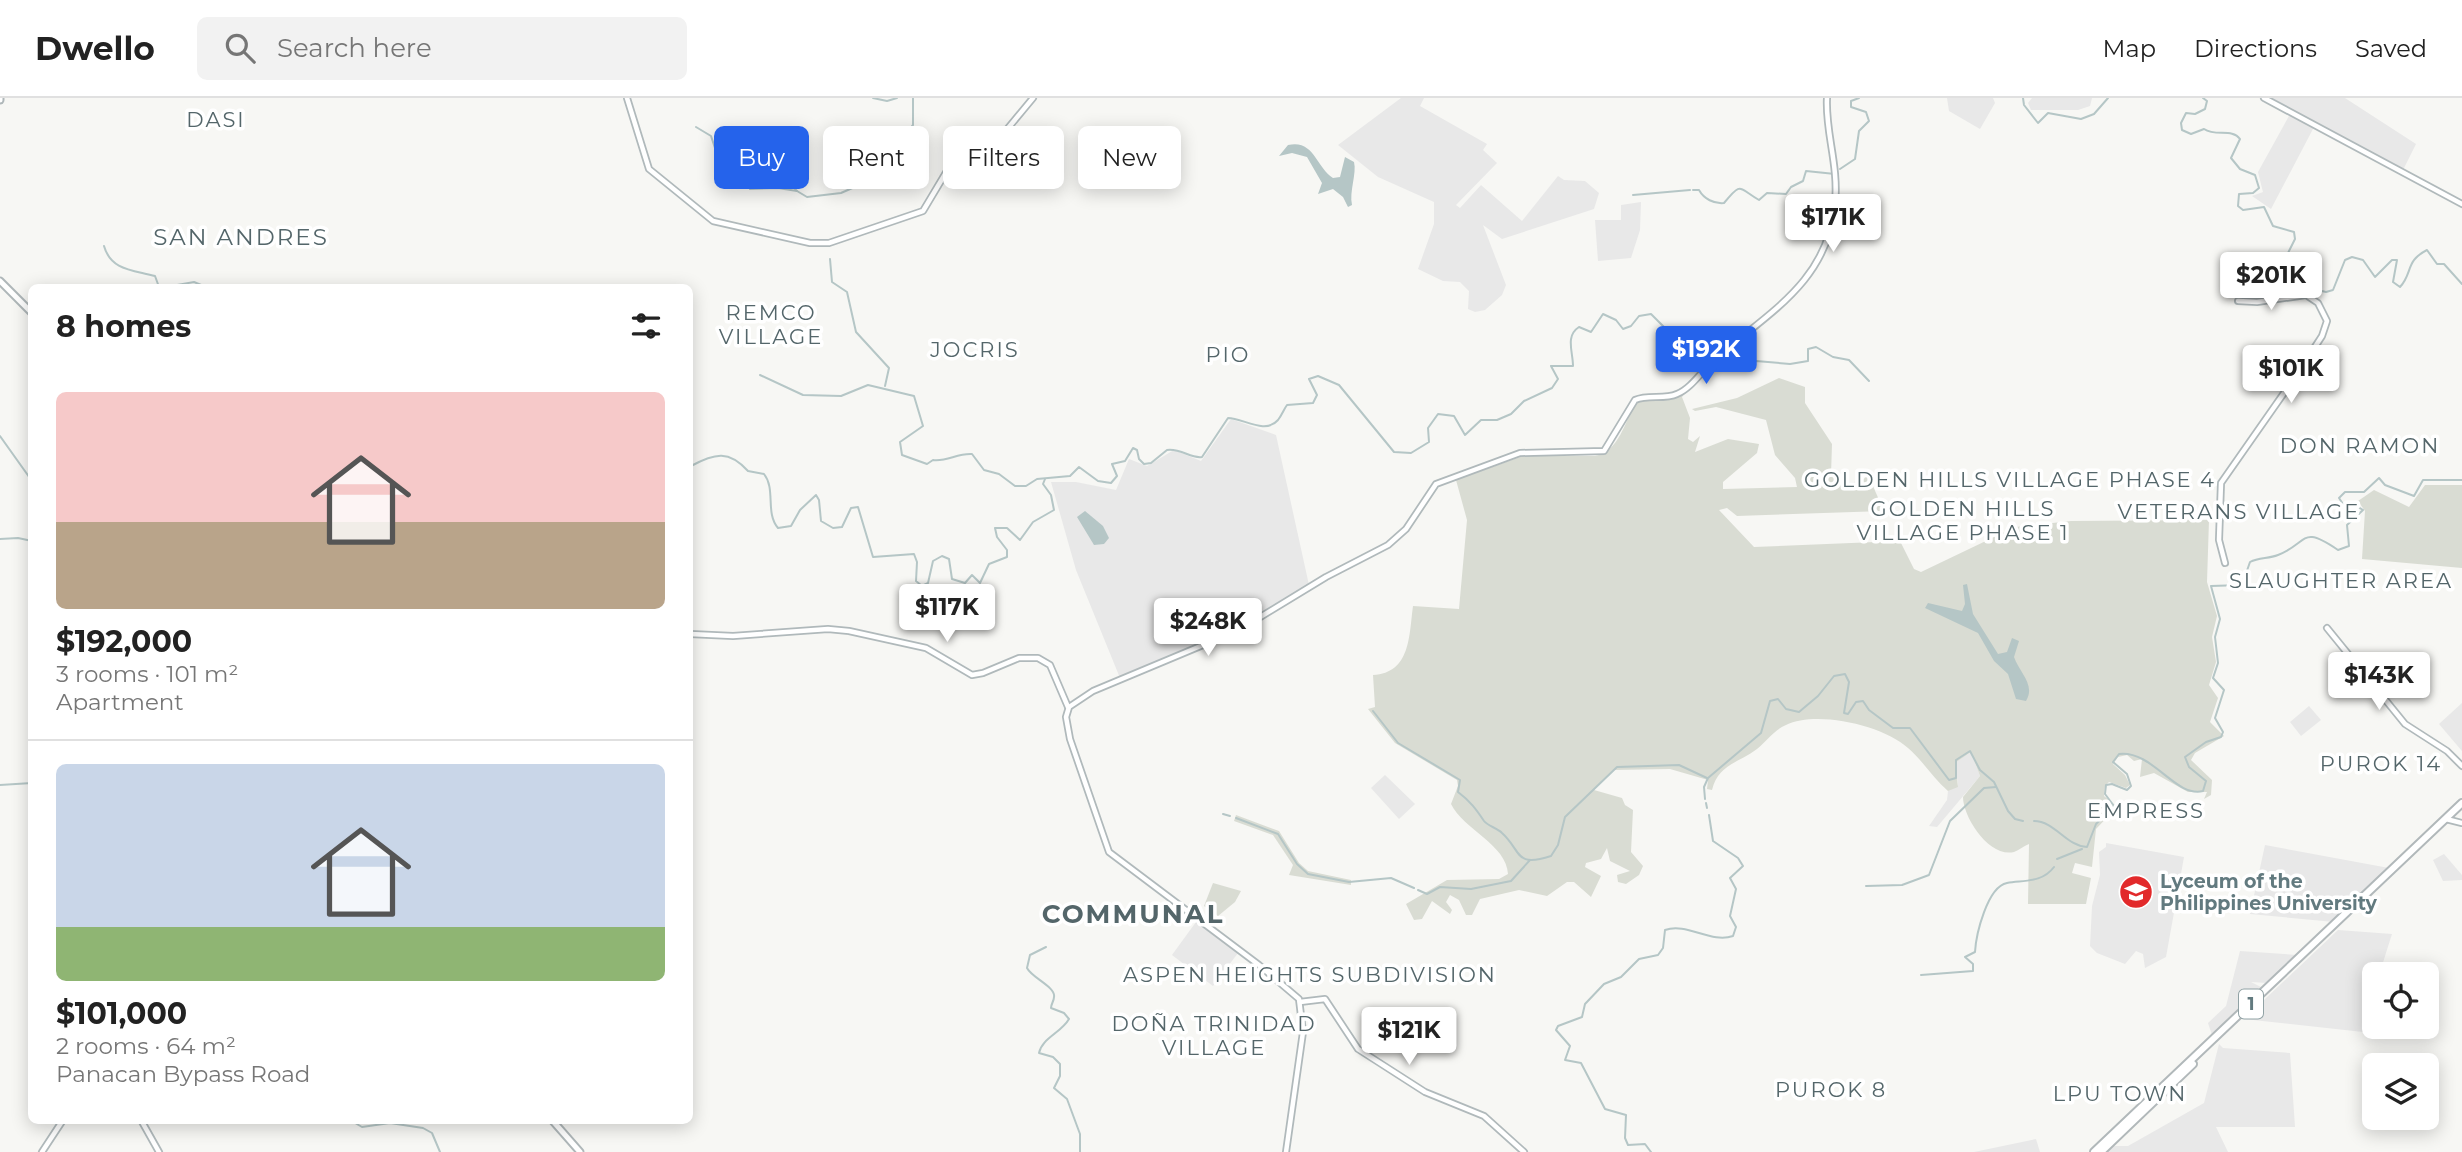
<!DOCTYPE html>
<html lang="en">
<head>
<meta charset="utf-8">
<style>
  body { margin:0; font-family:Montserrat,sans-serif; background:#f2f2f2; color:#222; height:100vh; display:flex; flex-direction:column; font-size:26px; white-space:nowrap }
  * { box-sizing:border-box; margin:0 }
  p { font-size:23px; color:#767676 }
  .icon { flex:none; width:38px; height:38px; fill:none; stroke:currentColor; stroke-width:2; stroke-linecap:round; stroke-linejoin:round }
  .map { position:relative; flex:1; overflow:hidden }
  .panel { position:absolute; left:28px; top:186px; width:665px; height:840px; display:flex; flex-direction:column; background:#fff; border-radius:10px; box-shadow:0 4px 18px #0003 }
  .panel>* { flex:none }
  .banner { position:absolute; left:714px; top:28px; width:665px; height:63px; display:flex; gap:14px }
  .buttons { position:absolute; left:2362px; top:864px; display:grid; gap:14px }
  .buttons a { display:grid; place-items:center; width:77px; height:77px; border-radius:10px; background:#fff; box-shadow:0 4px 18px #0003; font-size:35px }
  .price { position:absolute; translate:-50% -60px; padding:0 16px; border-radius:7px; background:#fff; color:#222; font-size:23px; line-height:46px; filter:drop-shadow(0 2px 4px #0008) }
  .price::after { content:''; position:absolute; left:50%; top:42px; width:21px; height:16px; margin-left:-10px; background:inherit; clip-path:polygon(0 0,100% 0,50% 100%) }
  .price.active { background:#2563eb; color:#fff }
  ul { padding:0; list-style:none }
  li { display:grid; align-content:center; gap:14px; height:371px; padding:0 28px }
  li+li { border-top:2px solid #e0e0e0 }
  li span { display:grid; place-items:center; height:217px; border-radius:10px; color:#555 }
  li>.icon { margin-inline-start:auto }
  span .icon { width:126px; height:126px; fill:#fffc; stroke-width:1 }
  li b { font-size:30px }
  h2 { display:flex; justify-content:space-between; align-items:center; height:84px; padding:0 28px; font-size:30px }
  .tag { padding:0 24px; border-radius:10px; background:#fff; box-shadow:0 4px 18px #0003; font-size:24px; line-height:63px }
  .tag.active { background:#2563eb; color:#fff }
  header { display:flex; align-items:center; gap:42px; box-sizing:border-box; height:98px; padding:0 35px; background:#fff; border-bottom:2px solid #e0e0e0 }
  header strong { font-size:33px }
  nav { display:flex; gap:38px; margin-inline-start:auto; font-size:24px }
  .search { width:490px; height:63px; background:#f2f2f2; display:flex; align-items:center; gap:18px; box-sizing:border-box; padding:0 24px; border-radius:10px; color:#767676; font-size:26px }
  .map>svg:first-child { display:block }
  .built { fill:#e8e8e8 }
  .green { fill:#d9dcd3 }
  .water { fill:#b5c6c6 }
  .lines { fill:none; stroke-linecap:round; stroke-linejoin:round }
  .stream { stroke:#b5c6c6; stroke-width:2 }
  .secondary-casing { stroke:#b0b9bb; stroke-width:8 }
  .primary-casing { stroke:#afb7b9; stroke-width:9 }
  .highway-casing { stroke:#b1b8ba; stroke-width:10 }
  .secondary { stroke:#fff; stroke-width:4.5 }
  .primary { stroke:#fff; stroke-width:5 }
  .highway { stroke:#fff; stroke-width:6 }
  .labels { text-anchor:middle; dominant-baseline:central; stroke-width:7; stroke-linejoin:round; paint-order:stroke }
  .shield { fill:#fff; stroke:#91a2a5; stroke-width:2 }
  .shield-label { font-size:18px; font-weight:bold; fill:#627a7f }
  .poi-label { font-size:19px; font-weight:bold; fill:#627a7f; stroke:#fff; text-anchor:start }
  .neighbourhood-label { font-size:21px; letter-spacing:2px; fill:#54666a; stroke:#fff }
  .quarter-label { font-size:23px; letter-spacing:2px; fill:#54666a; stroke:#fff }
  .district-label { font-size:26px; font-weight:bold; letter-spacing:2px; fill:#54666a; stroke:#fff }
</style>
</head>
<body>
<header>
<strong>Dwello</strong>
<div class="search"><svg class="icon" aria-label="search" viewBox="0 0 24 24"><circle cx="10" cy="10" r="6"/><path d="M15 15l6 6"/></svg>Search here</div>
<nav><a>Map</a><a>Directions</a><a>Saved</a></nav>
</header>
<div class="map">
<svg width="2462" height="1054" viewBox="0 0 2462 1054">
  <rect width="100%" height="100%" fill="#f7f7f4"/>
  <g class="built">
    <path d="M1401 0H1424L1420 8 1487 46 1483 52 1497 65 1456 107 1460 110 1481 87 1522 123 1558 78 1564 82 1585 83 1599 95 1594 111 1502 141 1483 127 1506 187 1502 197 1485 212 1475 214 1468 211 1469 193 1460 184 1443 183 1418 171 1434 126V104L1378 79 1338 47Z"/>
    <path d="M1947 0H1993L1995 5 1980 31 1949 13Z"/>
    <path d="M2032 0H2092L2090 8 2078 12H2031L2028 5Z"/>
    <path d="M2270 0H2345L2416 46 2403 72Z"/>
    <path d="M2290 16 2314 29 2271 111 2252 98 2263 94 2258 74Z"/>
    <path d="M1641 104 1640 132 1631 160 1598 163 1595 122H1621V107Z"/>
    <path d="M1231 321 1276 337 1309 487 1228 533 1120 580 1076 472 1051 384H1076L1116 392 1129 361 1147 368 1174 352 1201 363Z"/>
    <path d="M2462 605V653L2439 626Z"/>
    <path d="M2309 608 2321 622 2301 638 2290 624Z"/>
    <path d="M1971 654 1980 678 1937 729 1929 728 1947 702 1948 693 1958 687 1955 665Z"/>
    <path d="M1385 677 1415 706 1399 721 1371 690Z"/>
    <path d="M2106 745 2184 759 2166 859 2145 870 2143 856 2136 853 2125 866 2097 855 2090 848 2092 808 2100 777 2099 754 2106 749Z"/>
    <path d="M2265 747 2389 770 2334 824 2250 816Z"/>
    <path d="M2444 756 2462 777V782L2443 783 2433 762Z"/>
    <path d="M1196 824 1238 855 1213 888 1172 857Z"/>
    <path d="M2338 832 2392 836 2379 877H2375V891L2363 934 2244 921Z"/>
    <path d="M2240 853 2298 857 2267 885 2251 884 2263 890 2212 937 2208 925 2226 908Z"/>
    <path d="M2219 946 2223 950 2290 955 2295 1029H2216L2228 1054H2105L2111 1048H2128L2204 1005Z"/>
    <path d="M2036 1041 2040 1054H1974Z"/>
  </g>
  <g class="green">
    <path d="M1779 280 1805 289V305L1832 346 1831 377C1841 385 1859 388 1868 377L1884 413 1737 418 1727 410 1719 412 1754 449 1900 443 1914 471 1921 474 2015 429 2071 423 2209 422 2207 484 2217 518 2212 539 2216 564 2209 587 2218 600 2210 624 2224 638 2195 655 2191 662 2212 682 2211 697 2204 701 2207 694H2188L2154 675 2140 679 2142 661 2134 663 2127 657 2118 659 2113 666 2125 677 2130 687 2126 690 2109 684 2105 688 2104 698 2115 707V711L2096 731 2092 769 2075 765 2072 775 2091 780 2086 806H2028L2029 746C2024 748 2019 752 2014 754 1989 760 1963 719 1963 699L1980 678 1971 654 1955 665 1958 689 1948 693C1933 680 1923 663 1908 650 1883 627 1816 612 1786 627 1774 632 1767 643 1757 651 1738 665 1718 667 1712 692L1707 691 1708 682 1670 671 1613 672 1594 692 1622 700 1625 707 1633 712 1631 754 1643 768 1639 777 1626 786 1618 784 1617 777 1630 773 1610 763 1607 750 1601 761 1586 765 1585 769 1601 778 1591 799 1574 784H1567L1547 798 1519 792 1480 801 1472 817H1466L1459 802 1450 797 1446 804 1452 812 1450 816 1432 803 1422 821 1414 822 1406 806 1447 782 1499 781 1508 776C1507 747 1463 731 1451 706L1458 688 1457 682 1395 645 1368 611 1375 609 1373 577C1411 575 1409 537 1413 508L1459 511 1467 422 1456 382 1523 358H1595C1619 354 1625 323 1636 304L1687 293 1682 299 1690 320 1688 341 1693 344 1700 338 1695 354 1728 341 1759 346 1757 355 1723 384V391L1797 389 1795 380 1775 357 1766 322 1716 309 1695 313 1692 311 1737 300Z"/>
    <path d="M2425 387H2462V470L2362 461 2365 413 2358 403 2374 392 2409 409Z"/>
    <path d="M1236 717 1279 733 1299 765 1308 773 1351 782V787L1289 777 1293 767 1273 737 1234 723Z"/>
    <path d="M1213 785 1241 793 1235 804 1218 818 1204 808Z"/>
  </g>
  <g class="water">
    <path d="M1288 47C1314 41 1316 69 1333 80L1340 79 1345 59 1354 64C1357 75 1349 94 1352 107L1348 109 1343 99 1333 91 1318 96 1322 85 1307 59 1292 55 1279 58Z"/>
    <path d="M1085 413 1103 428 1109 440 1104 446 1094 447 1077 419Z"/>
    <path d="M1967 486 1973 516 1998 556 2007 554 2012 540 2019 543 2014 559C2019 574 2036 587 2026 603L2016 601 2008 576 1994 563 1978 535 1925 510 1928 505 1962 513 1965 506 1963 487Z"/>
  </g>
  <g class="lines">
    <g class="stream">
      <path d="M873 0 887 3 897 0"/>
      <path d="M2023 0 2024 7 2038 25 2048 15 2081 21 2094 16 2108 0"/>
      <path d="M2203 0 2207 3 2205 11 2195 16 2186 15 2181 25 2182 32 2191 36 2204 31C2216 39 2232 30 2240 41L2231 60 2240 71 2255 77 2259 90 2253 95 2239 96 2238 108 2243 112 2264 109 2273 128 2294 134 2295 141 2283 165 2285 168 2304 164 2310 190 2326 194 2333 192 2345 162 2352 159 2363 162 2375 179 2392 162H2397L2393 184 2400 189C2413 175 2405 163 2427 152L2437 166H2444L2462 186"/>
      <path d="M696 29 711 38 715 50 731 74 746 83 750 91 778 90 797 93 807 99 841 95 866 84 899 59 893 51 913 27V0"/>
      <path d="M769 62 770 67 797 93"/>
      <path d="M1840 71 1855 61 1859 33 1869 23 1866 14 1851 9V3L1859 0"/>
      <path d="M1693 92H1699C1704 101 1714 106 1724 105 1742 83 1738 90 1759 102L1767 95 1786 96 1791 89 1803 83 1806 73 1835 76"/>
      <path d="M1633 97 1690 92"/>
      <path d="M104 148C111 173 134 172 155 178L159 189"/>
      <path d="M830 161 832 184 847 194 856 234 889 270 885 288"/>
      <path d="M166 189 194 184 206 189"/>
      <path d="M1718 262 1727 267 1756 263 1790 266 1808 263V251L1816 249 1833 259 1849 262 1869 283"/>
      <path d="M760 277 803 297 841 298 868 287 914 298 923 328 900 344 902 357 927 366 933 362C947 364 957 355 972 356L984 372 999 376 1015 388H1026L1037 381 1070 378 1079 369 1098 383 1111 385 1117 378 1112 366 1125 363 1133 350 1137 352 1139 361 1144 366 1151 365 1167 352C1181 350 1191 361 1202 359L1228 320C1243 320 1265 337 1278 322 1282 317 1284 311 1287 307L1313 305 1317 297 1309 281 1318 278 1339 287 1394 354 1411 355 1429 344 1428 330 1438 316 1454 318 1465 337 1481 322H1497L1511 316 1524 303 1552 290 1558 281 1551 268H1573C1573 254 1565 238 1579 229L1591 234 1603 216 1616 222 1623 231 1631 228 1639 218 1651 216 1665 230H1676L1685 238 1700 237 1716 257"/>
      <path d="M0 338 32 383"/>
      <path d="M691 368C715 355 729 352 748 373L764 376C776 391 765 415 778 430L791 428 800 412 816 397 819 402 821 423 833 430 842 429 851 410 858 409 873 459 914 456 917 464 916 483 922 488 928 485 933 463 942 458 949 461 952 481 965 485 972 477 980 485 989 466 1007 459V452L997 439 995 430H1007L1020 442 1033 424 1054 412 1051 397 1043 386 1045 381"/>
      <path d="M0 441 18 440 32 443"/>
      <path d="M1373 613 1398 645 1460 682 1458 694C1470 703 1476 711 1484 723 1488 728 1497 730 1502 735 1522 753 1514 770 1551 758L1558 747 1565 719 1617 669 1679 667 1707 680"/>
      <path d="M0 687 32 685"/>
      <path d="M1705 701 1704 689 1708 680 1761 635 1770 603 1778 601 1786 611 1799 614 1818 598 1834 578 1845 576 1849 584 1844 615 1848 616 1856 604 1863 603 1869 612 1893 630H1910L1949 682 1956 680V662L1970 653 1980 672 1994 684 2008 713 2015 721 2023 723"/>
      <path d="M1706 705 1707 710"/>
      <path d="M1223 716 1230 718"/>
      <path d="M1236 720 1278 736 1297 766 1308 776 1349 784 1391 780 1414 790"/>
      <path d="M2034 723C2055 723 2066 748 2087 749L2096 726 2114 708 2105 696 2106 687 2112 686 2127 692 2131 688 2127 676 2113 664 2119 656C2153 652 2175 700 2203 693L2206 683 2189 669 2185 659 2206 644 2221 639 2223 634 2215 620 2224 592 2213 580 2218 565 2215 539 2220 521 2211 488 2242 487 2250 464C2259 459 2268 461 2278 457 2309 445 2300 426 2338 452L2349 448 2347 427 2363 412 2355 407 2343 406 2339 400 2345 394H2364L2379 380 2385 387 2414 398 2423 382H2462"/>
      <path d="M2057 761 2082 751"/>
      <path d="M1866 788 1902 787 1929 777 1950 723 1984 690 1996 689"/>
      <path d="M1418 792 1427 796 1440 789 1471 791 1511 783 1530 762"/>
      <path d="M1046 849 1030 857 1027 870C1032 880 1056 889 1054 899 1054 903 1051 906 1051 910L1064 915 1069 921C1061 935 1042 940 1039 955L1053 959 1060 966V978L1054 990 1067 1001 1080 1036V1054"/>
      <path d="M1921 877 1973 873V866L1965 859 1975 854C1976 837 1987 789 2007 785 2024 782 2042 785 2054 769"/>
      <path d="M350 1022 362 1029 390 1025 423 1030 432 1035 440 1054"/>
      <path d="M1651 1054 1645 1046 1628 1047 1625 1040 1626 1017 1605 1011 1581 965 1565 962 1570 948 1556 932 1558 928 1582 919 1585 906 1604 886 1621 879 1639 861 1658 857 1663 850 1665 832C1687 824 1711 846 1733 838L1736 829 1730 818 1736 791 1730 780 1743 768 1738 760 1713 743 1709 717"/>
    </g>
    <g class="secondary-casing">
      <g id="secondary">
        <path d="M627 0 649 71 713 123 810 145H829L923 113 960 51 1004 35 1033 0"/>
        <path d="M2264 0 2462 106"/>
        <path d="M2225 465 2219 442 2221 385 2298 275 2322 238 2327 223 2318 205 2306 197 2257 204 2238 203"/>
        <path d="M2327 530 2405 626 2447 653 2462 668"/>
        <path d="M690 536 733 538 828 531 849 533 926 550 972 577 983 575 1019 560H1038L1050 567 1068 609"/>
        <path d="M2446 721 2462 725"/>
        <path d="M1300 904 1325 901 1358 951 1425 994 1484 1018 1524 1054"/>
        <path d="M141 1022 159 1054"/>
        <path d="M42 1054 63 1022"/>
        <path d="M1286 1054 1303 934 1299 901 1259 867 1109 754 1070 641 1066 619 1069 609 1093 593 1239 532 1326 479 1388 447 1406 431 1436 386 1520 355 1604 353 1635 302C1648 296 1664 302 1677 296 1692 290 1703 271 1716 260 1768 215 1828 184 1835 106 1839 67 1825 34 1827 0"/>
      </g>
    </g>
    <g class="primary-casing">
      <g id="primary">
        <path d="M0 2V0"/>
        <path d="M0 183 32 215"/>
        <path d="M552 1022 580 1054"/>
      </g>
    </g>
    <g class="highway-casing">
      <g id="highway">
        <path d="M2094 1054 2462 705"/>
        <path d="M2101 1054 2193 966"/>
      </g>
    </g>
    <use href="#secondary" class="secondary"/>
    <use href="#primary" class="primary"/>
    <use href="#highway" class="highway"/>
  </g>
  <defs>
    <g id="university-disc" transform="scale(1.75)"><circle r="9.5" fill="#e22a2b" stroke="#fff"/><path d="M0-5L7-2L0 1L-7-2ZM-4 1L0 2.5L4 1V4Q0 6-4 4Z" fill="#fff"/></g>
  </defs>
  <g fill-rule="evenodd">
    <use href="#university-disc" x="2136" y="794"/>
  </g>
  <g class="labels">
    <rect class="shield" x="2239" y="891.5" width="24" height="29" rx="5"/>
    <g class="shield-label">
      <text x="2251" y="906">1</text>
    </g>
    <g class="poi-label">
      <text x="2160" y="783">Lyceum of the<tspan x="2160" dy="22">Philippines University</tspan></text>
    </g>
    <g class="neighbourhood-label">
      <text x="216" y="21">DASI</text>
      <text x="771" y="214">REMCO<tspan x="771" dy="24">VILLAGE</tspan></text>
      <text x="975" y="251">JOCRIS</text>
      <text x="1228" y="256">PIO</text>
      <text x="2360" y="347">DON RAMON</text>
      <text x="2010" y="381">GOLDEN HILLS VILLAGE PHASE 4</text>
      <text x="1963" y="410">GOLDEN HILLS<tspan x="1963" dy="24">VILLAGE PHASE 1</tspan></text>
      <text x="2239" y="413">VETERANS VILLAGE</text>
      <text x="2341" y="482">SLAUGHTER AREA</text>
      <text x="2381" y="665">PUROK 14</text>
      <text x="2146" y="712">EMPRESS</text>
      <text x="1310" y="876">ASPEN HEIGHTS SUBDIVISION</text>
      <text x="1214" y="925">DOÑA TRINIDAD<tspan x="1214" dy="24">VILLAGE</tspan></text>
      <text x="1831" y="991">PUROK 8</text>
      <text x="2120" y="995">LPU TOWN</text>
    </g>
    <g class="quarter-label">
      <text x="241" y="139">SAN ANDRES</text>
    </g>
    <g class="district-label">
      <text x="1133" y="816">COMMUNAL</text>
    </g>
  </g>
</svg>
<div class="buttons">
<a><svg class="icon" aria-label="locate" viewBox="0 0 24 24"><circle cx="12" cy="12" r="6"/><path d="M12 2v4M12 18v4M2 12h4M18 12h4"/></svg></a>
<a><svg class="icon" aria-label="layers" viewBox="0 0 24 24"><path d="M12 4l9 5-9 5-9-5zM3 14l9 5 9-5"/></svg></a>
</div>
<b class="price" style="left:1833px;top:156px">$171K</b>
<b class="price" style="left:2271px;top:214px">$201K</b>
<b class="price active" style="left:1706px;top:288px">$192K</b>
<b class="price" style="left:2291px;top:307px">$101K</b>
<b class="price" style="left:947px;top:546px">$117K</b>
<b class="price" style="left:1208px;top:560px">$248K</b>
<b class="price" style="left:2379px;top:614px">$143K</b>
<b class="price" style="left:1409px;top:969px">$121K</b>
<div class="banner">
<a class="tag active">Buy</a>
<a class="tag">Rent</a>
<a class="tag">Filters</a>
<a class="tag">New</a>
</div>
<section class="panel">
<h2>8 homes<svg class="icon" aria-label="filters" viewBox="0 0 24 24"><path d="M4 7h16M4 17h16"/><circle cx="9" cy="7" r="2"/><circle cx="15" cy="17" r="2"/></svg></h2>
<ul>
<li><span style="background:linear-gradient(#f6c9c9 60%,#b9a48a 0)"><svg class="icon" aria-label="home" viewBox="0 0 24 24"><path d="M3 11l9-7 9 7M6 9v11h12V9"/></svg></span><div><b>$192,000</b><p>3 rooms · 101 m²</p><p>Apartment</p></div></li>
<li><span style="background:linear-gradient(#c9d6e8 75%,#8fb573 0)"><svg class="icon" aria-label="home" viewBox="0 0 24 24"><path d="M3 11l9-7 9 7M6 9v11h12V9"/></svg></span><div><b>$101,000</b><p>2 rooms · 64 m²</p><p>Panacan Bypass Road</p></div></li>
</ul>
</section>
</div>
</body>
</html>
